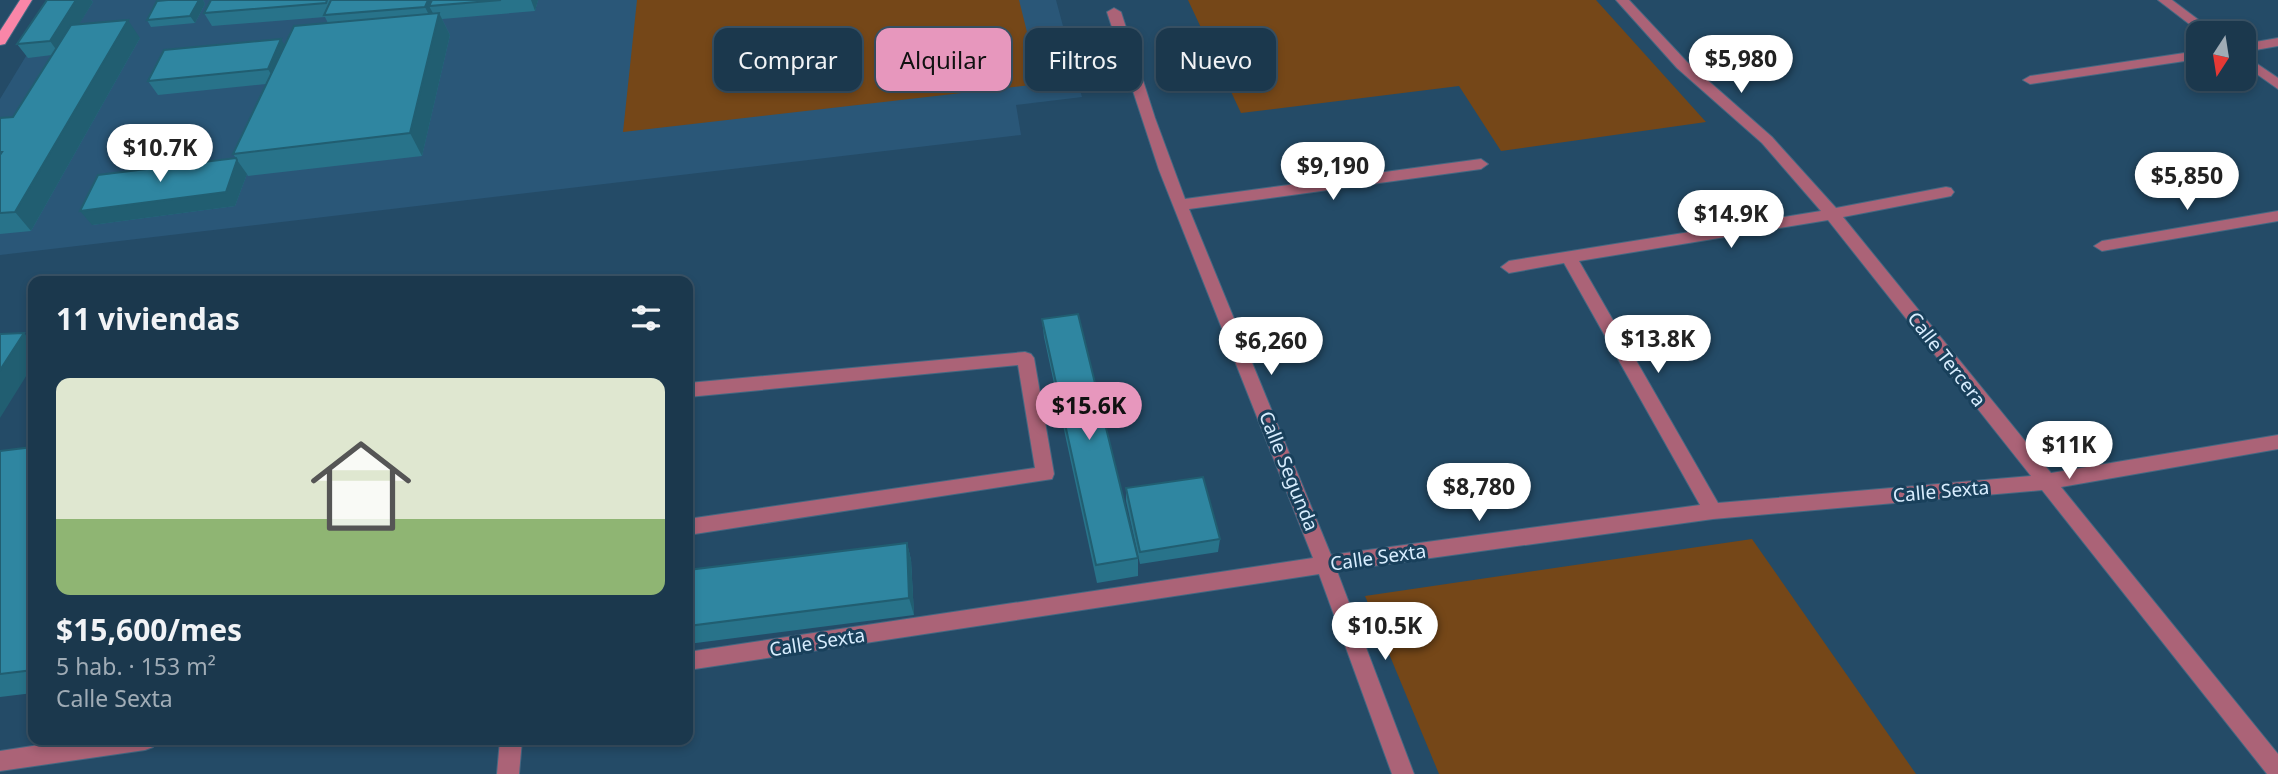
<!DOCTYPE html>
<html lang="es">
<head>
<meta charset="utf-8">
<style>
  body { margin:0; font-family:"Noto Sans",sans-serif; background:#284357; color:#f1f3f6; height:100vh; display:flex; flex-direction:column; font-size:26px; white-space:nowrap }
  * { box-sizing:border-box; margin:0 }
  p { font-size:23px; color:#a0acb6 }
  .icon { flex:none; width:38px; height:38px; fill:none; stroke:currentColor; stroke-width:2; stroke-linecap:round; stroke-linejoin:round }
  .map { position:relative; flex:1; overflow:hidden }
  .details { position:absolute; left:28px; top:276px; width:665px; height:469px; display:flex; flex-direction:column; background:#1b384d; border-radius:14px; box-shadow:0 4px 10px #0003,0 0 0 2px #395265 }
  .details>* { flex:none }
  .guide { position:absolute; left:714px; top:28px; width:665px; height:63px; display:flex; gap:14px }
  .needle { width:46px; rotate:192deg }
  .tools { position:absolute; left:2186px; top:21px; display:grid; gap:14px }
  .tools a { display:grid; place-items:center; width:70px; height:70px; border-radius:14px; background:#1b384d; box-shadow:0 4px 10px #0003,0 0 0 2px #395265; font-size:35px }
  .price { position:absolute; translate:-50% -60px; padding:0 16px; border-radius:24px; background:#fff; color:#222; font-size:23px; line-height:46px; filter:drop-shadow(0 2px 4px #0008) }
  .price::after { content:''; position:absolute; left:50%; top:42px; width:21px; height:16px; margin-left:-10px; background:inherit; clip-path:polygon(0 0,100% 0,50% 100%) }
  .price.selected { background:#e797bd; color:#111 }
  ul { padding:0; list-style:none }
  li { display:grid; align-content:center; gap:14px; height:371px; padding:0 28px }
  li span { display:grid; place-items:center; height:217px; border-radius:14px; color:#555 }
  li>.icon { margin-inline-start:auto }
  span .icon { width:126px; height:126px; fill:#fffc; stroke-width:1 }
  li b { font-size:30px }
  h2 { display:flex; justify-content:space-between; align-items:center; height:84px; padding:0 28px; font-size:30px }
  .tag { padding:0 24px; border-radius:14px; background:#1b384d; box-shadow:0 4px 10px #0003,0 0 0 2px #395265; font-size:24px; line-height:63px }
  .tag.selected { background:#e797bd; color:#111 }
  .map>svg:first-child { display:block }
  .built { fill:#2a5778 }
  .green { fill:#754718 }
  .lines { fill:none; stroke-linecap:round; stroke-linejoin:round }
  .service-casing { stroke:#446882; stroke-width:2 }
  .minor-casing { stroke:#446882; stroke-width:2 }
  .primary-casing { stroke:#446882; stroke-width:2 }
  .service { fill:#ab6377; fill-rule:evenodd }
  .minor { fill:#ab6377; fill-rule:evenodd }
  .primary { fill:#f986a8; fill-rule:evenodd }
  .wall { fill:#28738a }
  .shaded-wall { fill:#215e71 }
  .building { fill:#2f86a1; stroke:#215e71; stroke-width:2 }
  .labels { text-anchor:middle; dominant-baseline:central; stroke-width:6; stroke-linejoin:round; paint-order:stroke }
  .street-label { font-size:19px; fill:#d8edfe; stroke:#19405b }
</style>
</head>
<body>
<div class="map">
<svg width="2278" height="774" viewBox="0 0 2278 774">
  <rect width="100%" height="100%" fill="#244b67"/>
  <path class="built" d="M60 0H1056L1082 97 1016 105 1021 135 0 255V99Z"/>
  <g class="green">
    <path d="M637 0H1019L1040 84 623 132Z"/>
    <path d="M1188 0H1596L1706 122 1501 151 1459 86 1241 113Z"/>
    <path d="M1752 539 1916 774H1439L1365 596Z"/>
  </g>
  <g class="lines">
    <g class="service-casing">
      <path id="service" d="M1025 352 1031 354 1034 358 1054 474 1052 479 688 535V519L1035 468 1018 365 688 397V383Z"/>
    </g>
    <g class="minor-casing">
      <g id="minor">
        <path d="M1616 0H1629L1687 62 1772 137 1836 208 1946 187 1951 188 1954 192 1951 196 1946 197 1843 217 2051 473 2278 435V449L2061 487 2278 754V774H2267L2042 490 1713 519 1337 571 1414 774H1392L1319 574 688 670V652L1313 558 1159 170 1107 12 1114 8 1121 12 1155 118 1185 199 1481 159 1488 164 1481 169 1189 209 1331 555 1700 505 1564 263 1509 273 1501 267 1509 261 1821 211 1762 143 1677 68ZM1828 220 2031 476 1718 503 1579 261Z"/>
        <path d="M2158 0H2172L2216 33H2201Z"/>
        <path d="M2278 38V46L2244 52V44Z"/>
        <path d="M2198 51V59L2030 84 2023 80 2030 76Z"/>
        <path d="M2244 55 2278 78V89L2244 65Z"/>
        <path d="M2278 211V221L2102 251 2094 246 2102 241Z"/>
        <path d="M72 740H156L153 747 145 750 0 771V751Z"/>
        <path d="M500 740H522L519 774H497Z"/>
      </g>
    </g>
    <g class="primary-casing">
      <path id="primary" d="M20 0H32L5 44 0 45V31Z"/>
    </g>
    <use href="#service" class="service"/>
    <use href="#minor" class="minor"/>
    <use href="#primary" class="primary"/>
  </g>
  <g class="wall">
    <path d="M47 0H91L93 2 79 24 140 38 31 231 0 234V118L13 117 52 55 28 58 17 44Z"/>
    <path d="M168 0H203L205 4 195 23 151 27 147 20Z"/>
    <path d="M211 0H538L535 11 442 19 450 35 422 156 248 176 247 174 235 206 92 225 236 158 233 154 266 84 158 95 148 81 285 45 328 23 325 17 212 26 204 13Z"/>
    <path d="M1042 319 1138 558V576L1097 583 1044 337Z"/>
    <path d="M33 447V693L0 697V451Z"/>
    <path d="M1126 488 1220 539 1218 552 1140 564 1126 501Z"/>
    <path d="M907 543 911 560 914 615 688 644V570Z"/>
  </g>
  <g class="shaded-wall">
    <path d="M76 0H91L93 2 60 55 50 41Z"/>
    <path d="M199 0H203L205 4 195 23 190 16Z"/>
    <path d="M428 0H439L429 6 434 15 432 21 425 7Z"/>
    <path d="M531 0H538L535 11Z"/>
    <path d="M439 13 450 35 422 156 410 133Z"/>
    <path d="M128 20 140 38 31 231 15 212Z"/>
    <path d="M281 39 289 52 276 83 268 69Z"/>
    <path d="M237 160 247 174 235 206 92 225 80 211Z"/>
    <path d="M24 333 33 343V365L0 418V370Z"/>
    <path d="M907 543 911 560 914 615 909 598Z"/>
  </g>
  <g class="building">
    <path d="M47 0H76L50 41 17 44Z"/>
    <path d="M168 0H199L190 16 147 20 157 1Z"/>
    <path d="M211 0H327L326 3 204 13Z"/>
    <path d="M331 0H428L425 7 324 15Z"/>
    <path d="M432 0H501L429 6Z"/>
    <path d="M439 13 410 133 233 154 294 26Z"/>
    <path d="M128 20 15 212 0 213V155L2 152H0V118L13 117 71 25Z"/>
    <path d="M281 39 268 69 148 81 164 50Z"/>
    <path d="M236 158 237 160 226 192 80 211 98 175Z"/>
    <path d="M1078 314 1138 558 1096 565 1042 319Z"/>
    <path d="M24 333 0 370V334Z"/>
    <path d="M33 447V670L0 674V451Z"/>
    <path d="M1203 477 1220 539 1140 552 1126 488Z"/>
    <path d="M907 543 909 598 688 626V570Z"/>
  </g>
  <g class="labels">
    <g class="street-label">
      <text transform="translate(1947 359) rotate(52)">Calle Tercera</text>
      <text transform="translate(1289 471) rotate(68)">Calle Segunda</text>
      <text transform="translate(1941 491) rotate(-5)">Calle Sexta</text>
      <text transform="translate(1378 557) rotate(-8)">Calle Sexta</text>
      <text transform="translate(817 642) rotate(-9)">Calle Sexta</text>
    </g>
  </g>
</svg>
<div class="tools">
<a><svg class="needle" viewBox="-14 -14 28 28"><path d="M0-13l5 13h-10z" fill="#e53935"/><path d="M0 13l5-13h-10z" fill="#a0acb6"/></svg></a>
</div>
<b class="price" style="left:1741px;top:95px">$5,980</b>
<b class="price" style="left:160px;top:184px">$10.7K</b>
<b class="price" style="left:1333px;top:202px">$9,190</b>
<b class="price" style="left:2187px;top:212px">$5,850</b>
<b class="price" style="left:1731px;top:250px">$14.9K</b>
<b class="price" style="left:1658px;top:375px">$13.8K</b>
<b class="price" style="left:1271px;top:377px">$6,260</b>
<b class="price selected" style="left:1089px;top:442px">$15.6K</b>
<b class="price" style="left:2069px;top:481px">$11K</b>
<b class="price" style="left:1479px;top:523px">$8,780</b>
<b class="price" style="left:1385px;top:662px">$10.5K</b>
<div class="guide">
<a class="tag">Comprar</a>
<a class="tag selected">Alquilar</a>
<a class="tag">Filtros</a>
<a class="tag">Nuevo</a>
</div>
<section class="details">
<h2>11 viviendas<svg class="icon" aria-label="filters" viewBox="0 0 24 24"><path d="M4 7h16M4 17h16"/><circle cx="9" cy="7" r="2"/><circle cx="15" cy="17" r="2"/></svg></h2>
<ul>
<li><span style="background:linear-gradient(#dfe7d0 65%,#8fb573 0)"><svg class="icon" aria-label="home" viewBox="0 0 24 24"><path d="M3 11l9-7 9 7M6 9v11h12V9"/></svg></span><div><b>$15,600/mes</b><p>5 hab. · 153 m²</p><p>Calle Sexta</p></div></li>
</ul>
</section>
</div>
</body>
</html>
